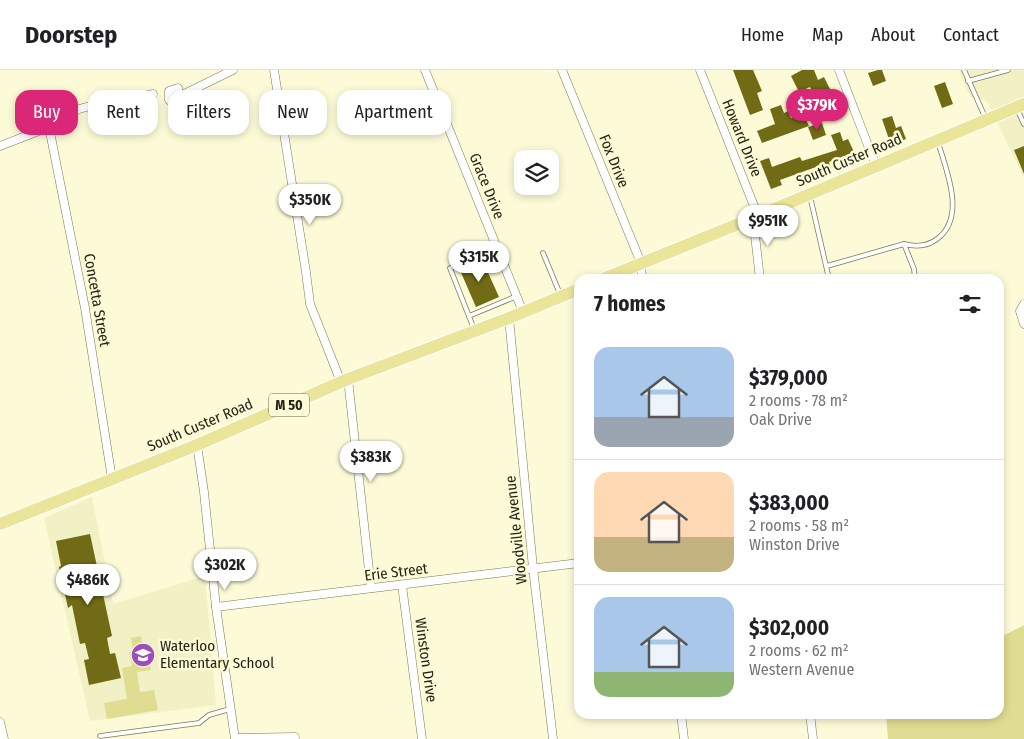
<!DOCTYPE html>
<html lang="en">
<head>
<meta charset="utf-8">
<style>
  body { margin:0; font-family:"Fira Sans Condensed",sans-serif; background:#f6f6f6; color:#202124; height:100vh; display:flex; flex-direction:column; font-size:19px; white-space:nowrap }
  * { box-sizing:border-box; margin:0 }
  p { font-size:16px; color:#757577 }
  .icon { flex:none; width:28px; height:28px; fill:none; stroke:currentColor; stroke-width:2; stroke-linecap:round; stroke-linejoin:round }
  .map { position:relative; flex:1; overflow:hidden }
  .drawer { position:absolute; left:574px; top:204px; width:430px; height:445px; display:flex; flex-direction:column; background:#fff; border-radius:15px; box-shadow:0 2px 8px #0003 }
  .drawer>* { flex:none }
  .banner { position:absolute; left:15px; top:20px; width:475px; height:45px; display:flex; gap:10px }
  .fabs { position:absolute; left:514px; top:80px; display:grid; gap:10px }
  .fabs a { display:grid; place-items:center; width:45px; height:45px; border-radius:10px; background:#fff; box-shadow:0 2px 8px #0003; font-size:25px }
  .price { position:absolute; translate:-50% -42px; padding:0 11px; border-radius:18px; background:#fff; color:#222; font-size:16px; line-height:32px; filter:drop-shadow(0 1px 2px #0008) }
  .price::after { content:''; position:absolute; left:50%; top:30px; width:15px; height:11px; margin-left:-8px; background:inherit; clip-path:polygon(0 0,100% 0,50% 100%) }
  .price.on { background:#db2777; color:#fff }
  ul { padding:0; list-style:none }
  li { display:flex; align-items:center; gap:15px; height:125px; padding:0 20px }
  li+li { border-top:1px solid #e0e0e0 }
  li span { display:grid; place-items:center; flex:none; width:140px; height:100px; border-radius:15px; color:#555 }
  li>.icon { margin-inline-start:auto }
  span .icon { width:60px; height:60px; fill:#fffc; stroke-width:1 }
  li b { font-size:21px }
  h2 { display:flex; justify-content:space-between; align-items:center; height:60px; padding:0 20px; font-size:21px }
  .chip { padding:0 18px; border-radius:15px; background:#fff; box-shadow:0 2px 8px #0003; font-size:18px; line-height:45px }
  .chip.on { background:#db2777; color:#fff }
  header { display:flex; align-items:center; gap:30px; box-sizing:border-box; height:70px; padding:0 25px; background:#fff; border-bottom:1px solid #e0e0e0 }
  header strong { font-size:24px }
  nav { display:flex; gap:28px; margin-inline-start:auto; font-size:18px }
  .map>svg:first-child { display:block }
  .built { fill:#f2f0c5 }
  .green { fill:#e0dc91 }
  .building { fill:#706b14 }
  .lines { fill:none; stroke-linecap:round; stroke-linejoin:round }
  .service-casing { stroke:#797858; stroke-width:5.5 }
  .minor-casing { stroke:#797858; stroke-width:9 }
  .primary-casing { stroke:#fff; stroke-width:14 }
  .service { stroke:#fff; stroke-width:4 }
  .minor { stroke:#fff; stroke-width:8 }
  .primary { stroke:#eae598; stroke-width:12 }
  .labels { text-anchor:middle; dominant-baseline:central; stroke-width:5; stroke-linejoin:round; paint-order:stroke }
  .shield { fill:#fdfbd7; stroke:#656450; stroke-width:1 }
  .shield-label { font-size:14px; font-weight:bold; fill:#242416 }
  .street-label { font-size:15px; fill:#242416; stroke:#fdfbd7 }
  .poi-label { font-size:15px; fill:#242416; stroke:#fdfbd7; text-anchor:start }
</style>
</head>
<body>
<header>
<strong>Doorstep</strong>
<nav><a>Home</a><a>Map</a><a>About</a><a>Contact</a></nav>
</header>
<div class="map">
<svg width="1024" height="669" viewBox="0 0 1024 669">
  <rect width="100%" height="100%" fill="#fdfbd7"/>
  <g class="built">
    <path d="M959 0H1024V108L987 31 970 27Z"/>
    <path d="M92 427 113 534 205 506 216 635 90 651 44 448Z"/>
  </g>
  <g class="green">
    <path d="M1024 555V669H888L886 644H999V568Z"/>
    <path d="M141 566 143 578H147L151 600 137 602 140 622 154 620 158 640 107 649 104 633 127 629 122 598 132 596 129 582 133 581 131 568Z"/>
  </g>
  <g class="building">
    <path d="M733 0H753L762 21 757 23 763 40 750 45Z"/>
    <path d="M802 0H814L818 10 824 7 830 19 828 20 836 42 825 46 816 23 814 24 810 17 799 22 791 6Z"/>
    <path d="M878 0H882L886 11 873 16 868 3Z"/>
    <path d="M945 12 953 34 942 38 934 16Z"/>
    <path d="M781 35 784 43 788 41 791 48 803 43 809 56 762 73 757 61 775 54 770 39Z"/>
    <path d="M892 46 896 58 901 56 906 69 891 75 882 49Z"/>
    <path d="M822 53 826 65 813 70 808 57Z"/>
    <path d="M840 62 843 71 848 69 854 82 829 92 830 97 817 101 816 97 780 110 782 115 771 119 760 91 769 88 772 97 800 87 802 91 837 80 831 65Z"/>
    <path d="M1024 76V104L1014 80Z"/>
    <path d="M482 189 499 227 476 237 459 198Z"/>
    <path d="M90 464 112 566 107 568 110 584 115 583 121 608 89 615 84 590 89 589 85 573 80 574 72 535 68 538 59 497 61 496 56 471Z"/>
  </g>
  <g class="lines">
    <g class="service-casing">
      <g id="service">
        <path d="M964 0 985 47"/>
        <path d="M968 11 1008 0"/>
        <path d="M1017 39 1024 54"/>
        <path d="M810 126 829 209"/>
        <path d="M543 183 560 224"/>
        <path d="M827 196 904 174"/>
        <path d="M915 209 914 199 904 174C916 177 928 176 937 169 967 147 946 100 938 72"/>
        <path d="M469 246 517 226"/>
        <path d="M474 259 450 198 498 179"/>
        <path d="M100 666 199 653 209 645 230 639"/>
      </g>
    </g>
    <g class="minor-casing">
      <g id="minor">
        <path d="M274 0 306 202 310 234 341 312"/>
        <path d="M425 0 523 242"/>
        <path d="M562 0 641 193 642 209"/>
        <path d="M700 0 758 146"/>
        <path d="M839 0 876 96"/>
        <path d="M178 18 180 32 174 34 169 30V21Z"/>
        <path d="M180 26 233 0"/>
        <path d="M49 57 85 238 112 409"/>
        <path d="M0 76 49 57 79 39 105 32 153 24"/>
        <path d="M753 148 760 209"/>
        <path d="M1024 234 1020 241 1024 254"/>
        <path d="M509 248 533 498 553 669"/>
        <path d="M348 309 371 518"/>
        <path d="M197 375 204 422 216 537 235 669"/>
        <path d="M402 515 422 669"/>
        <path d="M216 537 579 493"/>
        <path d="M681 644 684 669"/>
        <path d="M810 644 813 669"/>
        <path d="M0 652 4 669"/>
        <path d="M235 668 295 667"/>
      </g>
    </g>
    <g class="primary-casing">
      <g id="primary">
        <path d="M603 209 753 148 1024 34"/>
        <path d="M0 454 197 375 348 309 509 248 579 219"/>
      </g>
    </g>
    <use href="#service" class="service"/>
    <use href="#minor" class="minor"/>
    <use href="#primary" class="primary"/>
  </g>
  <defs>
    <g id="school-disc" transform="scale(1.25)"><circle r="9.5" fill="#9d4dbd" stroke="#fdfbd7"/><path d="M0-5L7-2L0 1L-7-2ZM-4 1L0 2.5L4 1V4Q0 6-4 4Z" fill="#fff"/></g>
  </defs>
  <g fill-rule="evenodd">
    <use href="#school-disc" x="143" y="585"/>
  </g>
  <g class="labels">
    <rect class="shield" x="269" y="323.5" width="40" height="23" rx="4"/>
    <g class="shield-label">
      <text x="289" y="335">M 50</text>
    </g>
    <g class="street-label">
      <text transform="translate(742 68) rotate(68)">Howard Drive</text>
      <text transform="translate(849 90) rotate(-23)">South Custer Road</text>
      <text transform="translate(614 91) rotate(68)">Fox Drive</text>
      <text transform="translate(487 116) rotate(68)">Grace Drive</text>
      <text transform="translate(97 230) rotate(80)">Concetta Street</text>
      <text transform="translate(200 355) rotate(-23)">South Custer Road</text>
      <text transform="translate(516 460) rotate(-96)">Woodville Avenue</text>
      <text transform="translate(396 502) rotate(-7)">Erie Street</text>
      <text transform="translate(426 590) rotate(82)">Winston Drive</text>
    </g>
    <g class="poi-label">
      <text x="160" y="576">Waterloo<tspan x="160" dy="17">Elementary School</tspan></text>
    </g>
  </g>
</svg>
<div class="fabs">
<a><svg class="icon" aria-label="layers" viewBox="0 0 24 24"><path d="M12 4l9 5-9 5-9-5zM3 14l9 5 9-5"/></svg></a>
</div>
<b class="price on" style="left:817px;top:61px">$379K</b>
<b class="price" style="left:310px;top:156px">$350K</b>
<b class="price" style="left:768px;top:177px">$951K</b>
<b class="price" style="left:479px;top:213px">$315K</b>
<b class="price" style="left:371px;top:413px">$383K</b>
<b class="price" style="left:225px;top:521px">$302K</b>
<b class="price" style="left:88px;top:536px">$486K</b>
<div class="banner">
<a class="chip on">Buy</a>
<a class="chip">Rent</a>
<a class="chip">Filters</a>
<a class="chip">New</a>
<a class="chip">Apartment</a>
</div>
<section class="drawer">
<h2>7 homes<svg class="icon" aria-label="filters" viewBox="0 0 24 24"><path d="M4 7h16M4 17h16"/><circle cx="9" cy="7" r="2"/><circle cx="15" cy="17" r="2"/></svg></h2>
<ul>
<li><span style="background:linear-gradient(#a9c7e8 70%,#9aa5b1 0)"><svg class="icon" aria-label="home" viewBox="0 0 24 24"><path d="M3 11l9-7 9 7M6 9v11h12V9"/></svg></span><div><b>$379,000</b><p>2 rooms · 78 m²</p><p>Oak Drive</p></div></li>
<li><span style="background:linear-gradient(#ffd9b3 65%,#c2b280 0)"><svg class="icon" aria-label="home" viewBox="0 0 24 24"><path d="M3 11l9-7 9 7M6 9v11h12V9"/></svg></span><div><b>$383,000</b><p>2 rooms · 58 m²</p><p>Winston Drive</p></div></li>
<li><span style="background:linear-gradient(#a9c7e8 75%,#8fb573 0)"><svg class="icon" aria-label="home" viewBox="0 0 24 24"><path d="M3 11l9-7 9 7M6 9v11h12V9"/></svg></span><div><b>$302,000</b><p>2 rooms · 62 m²</p><p>Western Avenue</p></div></li>
</ul>
</section>
</div>
</body>
</html>
